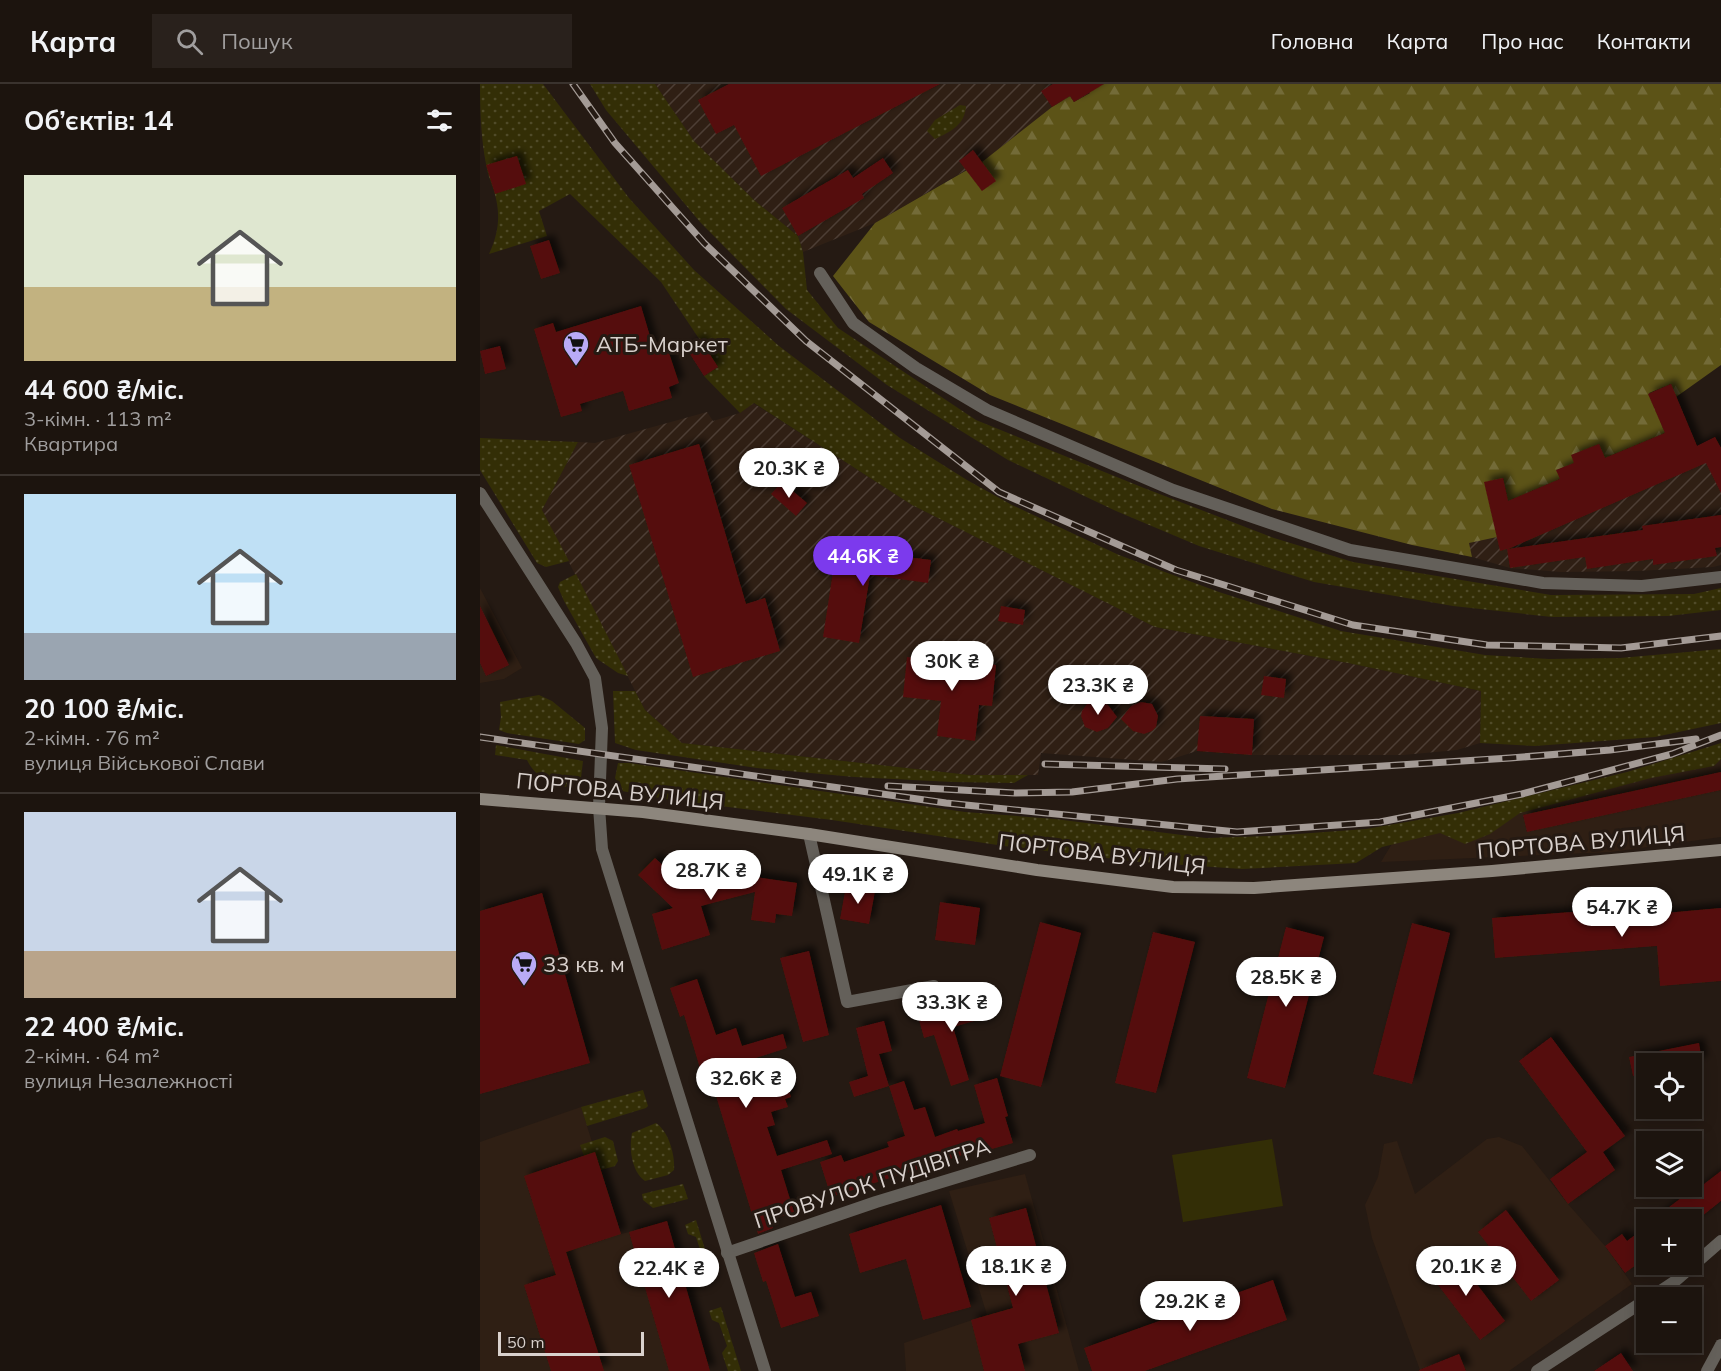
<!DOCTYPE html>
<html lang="uk">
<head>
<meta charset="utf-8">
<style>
  body { margin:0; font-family:Mulish,sans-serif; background:#29211c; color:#f1f3f6; height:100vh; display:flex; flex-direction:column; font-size:22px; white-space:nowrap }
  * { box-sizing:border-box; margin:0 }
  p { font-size:20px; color:#a09e9e }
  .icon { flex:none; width:33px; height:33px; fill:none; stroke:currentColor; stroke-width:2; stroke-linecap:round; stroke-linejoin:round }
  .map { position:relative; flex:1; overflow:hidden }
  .sheet { display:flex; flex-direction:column; background:#1c140e; width:480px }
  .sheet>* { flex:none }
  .tools { position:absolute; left:1156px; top:969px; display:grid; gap:12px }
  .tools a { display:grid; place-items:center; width:66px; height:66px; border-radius:0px; background:#1c140e; box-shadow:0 3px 15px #0003,0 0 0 2px #3a332e; font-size:30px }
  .scale { position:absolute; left:18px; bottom:15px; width:146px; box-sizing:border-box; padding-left:6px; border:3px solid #d9d1cd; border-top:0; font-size:16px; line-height:21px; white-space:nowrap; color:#d9d1cd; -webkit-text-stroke:4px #251a13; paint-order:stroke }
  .price { position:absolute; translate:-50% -51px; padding:0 14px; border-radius:21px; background:#fff; color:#222; font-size:20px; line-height:39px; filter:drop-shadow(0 2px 3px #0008) }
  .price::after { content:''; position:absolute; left:50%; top:36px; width:18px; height:14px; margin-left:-9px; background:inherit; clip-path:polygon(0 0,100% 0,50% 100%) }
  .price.active { background:#7c3aed; color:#fff }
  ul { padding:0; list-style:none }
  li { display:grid; align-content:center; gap:12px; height:318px; padding:0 24px }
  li+li { border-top:2px solid #3a332e }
  li span { display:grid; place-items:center; height:186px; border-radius:0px; color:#555 }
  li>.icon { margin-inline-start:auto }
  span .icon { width:108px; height:108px; fill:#fffc; stroke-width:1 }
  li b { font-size:26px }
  h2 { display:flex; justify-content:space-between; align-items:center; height:72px; padding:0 24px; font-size:26px }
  header { display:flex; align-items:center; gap:36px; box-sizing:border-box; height:84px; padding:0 30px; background:#1c140e; border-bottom:2px solid #3a332e }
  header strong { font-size:28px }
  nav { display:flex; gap:33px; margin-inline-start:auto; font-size:21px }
  .search { width:420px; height:54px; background:#29211c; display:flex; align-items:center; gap:15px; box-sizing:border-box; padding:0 21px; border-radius:0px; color:#a09e9e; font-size:22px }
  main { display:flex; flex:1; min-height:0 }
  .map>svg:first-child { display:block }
  .built { fill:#2f1f14 }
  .industrial { fill:url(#industrial-furrows) }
  .grass { fill:url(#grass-dots) }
  .forest { fill:url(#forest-firs) }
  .pitch { fill:#332e06 }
  .building { fill:#54110c; filter:url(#shadow) }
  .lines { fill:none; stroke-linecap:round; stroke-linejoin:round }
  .minor { stroke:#64605a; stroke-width:12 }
  .tertiary { stroke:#64605a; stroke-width:12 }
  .secondary { stroke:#8d867d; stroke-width:12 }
  .rail-casing { stroke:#a49b96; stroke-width:7 }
  .rail { stroke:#251a13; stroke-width:4.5; stroke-dasharray:14; stroke-linecap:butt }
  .labels { text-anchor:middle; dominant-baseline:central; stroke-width:6; stroke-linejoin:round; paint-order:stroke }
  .poi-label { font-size:22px; fill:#d9d1cd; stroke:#251a13; text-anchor:start }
  .street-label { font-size:22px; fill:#d9d1cd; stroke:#251a13 }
</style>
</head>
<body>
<header>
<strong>Карта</strong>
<div class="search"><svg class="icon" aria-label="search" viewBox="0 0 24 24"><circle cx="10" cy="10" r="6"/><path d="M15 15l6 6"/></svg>Пошук</div>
<nav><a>Головна</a><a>Карта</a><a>Про нас</a><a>Контакти</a></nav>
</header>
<main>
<section class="sheet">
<h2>Об’єктів: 14<svg class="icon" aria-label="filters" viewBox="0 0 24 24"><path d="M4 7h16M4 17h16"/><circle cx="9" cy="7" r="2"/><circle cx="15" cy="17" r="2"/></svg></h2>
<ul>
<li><span style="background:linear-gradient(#dfe7d0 60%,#c2b280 0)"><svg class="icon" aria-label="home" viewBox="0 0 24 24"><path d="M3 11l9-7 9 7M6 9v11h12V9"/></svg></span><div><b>44 600 ₴/міс.</b><p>3-кімн. · 113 m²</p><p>Квартира</p></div></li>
<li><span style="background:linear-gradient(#bfe0f5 75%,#9aa5b1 0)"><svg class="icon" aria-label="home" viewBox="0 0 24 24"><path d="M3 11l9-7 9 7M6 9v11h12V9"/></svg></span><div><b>20 100 ₴/міс.</b><p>2-кімн. · 76 m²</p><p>вулиця Військової Слави</p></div></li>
<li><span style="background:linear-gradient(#c9d6e8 75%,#b9a48a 0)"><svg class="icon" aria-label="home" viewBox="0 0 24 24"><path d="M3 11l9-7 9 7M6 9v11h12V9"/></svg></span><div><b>22 400 ₴/міс.</b><p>2-кімн. · 64 m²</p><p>вулиця Незалежності</p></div></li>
</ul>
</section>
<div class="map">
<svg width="1241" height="1287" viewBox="0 0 1241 1287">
  <defs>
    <pattern id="industrial-furrows" width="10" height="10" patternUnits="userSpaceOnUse" patternTransform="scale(1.5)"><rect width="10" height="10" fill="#2f1f14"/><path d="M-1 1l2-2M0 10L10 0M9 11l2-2" fill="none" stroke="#4d3e35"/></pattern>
    <pattern id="grass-dots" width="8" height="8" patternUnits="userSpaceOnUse" patternTransform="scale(1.5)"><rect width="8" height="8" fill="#332e06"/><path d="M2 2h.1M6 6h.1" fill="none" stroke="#504b29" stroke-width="1.8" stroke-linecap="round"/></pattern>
    <pattern id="forest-firs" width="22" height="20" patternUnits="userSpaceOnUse" patternTransform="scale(1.5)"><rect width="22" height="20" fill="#5c5317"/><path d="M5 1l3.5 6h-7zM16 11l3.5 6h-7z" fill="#736b38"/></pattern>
    <filter id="shadow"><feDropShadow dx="5.5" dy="-5.5" stdDeviation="3" flood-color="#0009"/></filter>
  </defs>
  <rect width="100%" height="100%" fill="#251a13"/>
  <g class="built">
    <path d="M0 504 42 584 24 595 0 599Z"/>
    <path d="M1241 664V753L1131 768 901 778 913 758Z"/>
    <path d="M101 1023 141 1150 149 1148 230 1287H0V1058Z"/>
    <path d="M1019 1053 1042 1062 1088 1120 1125 1162 1152 1200 1029 1287H986L979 1270 940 1286 892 1154 885 1121 898 1093 904 1060 917 1057 935 1110 1007 1055Z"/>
    <path d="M545 1090 599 1287H426L424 1259 507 1231 469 1107Z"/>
  </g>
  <g class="industrial">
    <path d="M175 0H605L610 8 594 18 590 12 572 23 502 78 516 97 502 107 486 86 395 139 323 168 318 152 274 116 214 57Z"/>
    <path d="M1191 300 1217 362 1235 353 1241 364V481L1233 483 1156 487 1081 488 1030 484 992 473 988 459 1017 452 1004 398 1023 394 1028 416 1091 371 1119 360 1126 374 1185 349 1168 310Z"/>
    <path d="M273 319 432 421 675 543 868 579 1001 607 1000 659 977 666 923 671H772L717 667 682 678 561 669 558 691H490L202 659 165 626 62 426 98 358 115 359 227 328 233 337 260 329Z"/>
  </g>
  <g class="grass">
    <path d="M0 0H63L149 114 214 186 299 262 420 354 487 396 532 421 639 471 739 508 861 547 1005 571 1069 575 1140 574 1241 565V639L1175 653 1055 662 1000 659 1001 607 868 579 675 543 432 421 274 319 260 329 224 292 238 283 181 198 90 110 59 127 67 152 9 170C19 148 21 130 14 107 11 98 7 89 6 80 1 54 0 26 0 0Z"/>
    <path d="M110 0H175L214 57 274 116 318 152 323 168 327 206 358 244 496 336 664 404 794 454 873 478 1071 511 1214 510 1241 504V526L1188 532 1072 533 973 522 834 498 719 462 636 427 528 376 407 301 306 225 220 138 126 26Z"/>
    <path d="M480 21 486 22C485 41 470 48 455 55L447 47 455 36Z"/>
    <path d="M0 354 98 358 62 426 89 477 66 483 57 479 0 386Z"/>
    <path d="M96 490 148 592 138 589 116 574 84 517 78 503 80 498Z"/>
    <path d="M133 607H155L165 626 202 659 490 691H548L534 699 472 698 374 693 277 684 156 666 135 659Z"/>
    <path d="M59 611 72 617 105 644V656L99 660 27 649 19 646 21 633 20 618Z"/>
    <path d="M1241 659V675L1234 682 1171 694 1040 729 1010 750 985 760 960 749 902 763 876 779 762 785 660 778 524 762 352 736 185 715 142 707 135 694 138 679H149L485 728 575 735 726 754 789 752 886 745 978 729 1147 688Z"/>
    <path d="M16 661 103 677 101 694 86 703C69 698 55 693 47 676L15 671Z"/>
    <path d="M163 1006 168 1022 166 1024 107 1042 101 1023Z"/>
    <path d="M176 1039C189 1048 195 1071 194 1086L188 1091 165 1097C151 1087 149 1064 152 1049Z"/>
    <path d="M125 1053 133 1057 138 1077 135 1082 121 1086 115 1068 104 1072 100 1061Z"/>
    <path d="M203 1100 208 1115 173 1124 163 1116 162 1110Z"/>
    <path d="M216 1136 232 1188 220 1192 218 1181 223 1175 216 1153 208 1150 205 1141Z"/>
    <path d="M241 1223 261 1287H248L242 1269 247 1262 239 1239 232 1236 229 1227Z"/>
  </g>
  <path class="forest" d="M605 0H1241V281L1196 313 1191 300 1169 309 1185 349 1125 374 1119 360 1092 371 1094 379 1077 386 1080 395 1028 417 1023 394 1017 453 989 459 992 473 932 461 792 425 510 311 389 238 353 192 395 139 487 86 515 97 502 78 572 23 590 12 594 18 610 9Z"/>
  <path class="pitch" d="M792 1055 803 1122 703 1138 692 1071Z"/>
  <g class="building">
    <path d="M249 0H460L281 92 254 41 236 50 218 16Z"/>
    <path d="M573 0H624L594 18 590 12 572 23 561 7Z"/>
    <path d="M493 66 516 97 502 107 479 77Z"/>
    <path d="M37 72 46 100 15 110 6 81Z"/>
    <path d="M403 74 413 89 382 110 384 114 318 152 302 124 368 86 373 94Z"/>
    <path d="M69 156 80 189 61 195 50 162Z"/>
    <path d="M161 222 175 269 188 266 199 299 189 303 192 314 149 327 143 307 100 320 102 327 81 333 54 245 73 239 76 248Z"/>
    <path d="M220 255 238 283 224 292 206 264Z"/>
    <path d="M20 262 26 285 5 290 0 267Z"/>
    <path d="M1191 300 1217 362 1235 353 1241 364V409L1226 379 1028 465 1163 446 1162 442 1241 431V463L1235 464 1237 472 1173 481V475L1107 485 1105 473 1030 484 1027 465 1020 467 1004 398 1023 394 1028 417 1080 395 1076 386 1094 379 1091 371 1119 360 1125 374 1185 349 1168 310Z"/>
    <path d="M219 360 266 520 285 514 300 567 213 593 149 381Z"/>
    <path d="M302 398 327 419 316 432 291 410Z"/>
    <path d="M357 461 394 467V469L451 476 448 499 390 491 379 559 343 553Z"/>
    <path d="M0 522 29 581 6 592 0 579Z"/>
    <path d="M521 522 545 526 543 541 518 537Z"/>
    <path d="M427 573 516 581 512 622 499 621 495 657 457 652 461 617 423 613Z"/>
    <path d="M784 592 806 595 804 614 781 611Z"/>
    <path d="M617 616 628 621 637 633 628 644 617 648 605 643 601 632 602 627 607 620Z"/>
    <path d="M661 618 672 620 678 632 676 643 672 647 664 650 653 647 641 635 651 622Z"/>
    <path d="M720 632 774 635 772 671 717 667Z"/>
    <path d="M1241 688V706L1047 748 1043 731Z"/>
    <path d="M175 774 203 800 254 787V790L317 799 312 832 296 830 295 839 271 836 275 808 221 822 230 851 182 866 172 830 193 824 158 791Z"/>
    <path d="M366 802 395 807 389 840 360 835Z"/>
    <path d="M62 809 110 979 0 1010V827Z"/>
    <path d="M460 818 500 824 495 861 455 856Z"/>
    <path d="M1173 822 1174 830 1241 824V897L1180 902 1177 862 1015 874 1012 834Z"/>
    <path d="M560 838 601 849 561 1003 520 992Z"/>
    <path d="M932 839 970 849 932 1000 893 990Z"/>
    <path d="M806 843 844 853 805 1004 767 994Z"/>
    <path d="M673 848 715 858 676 1009 635 999Z"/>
    <path d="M329 867 349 951 323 958 300 874Z"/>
    <path d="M217 895 236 951 256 944 262 962 303 950 307 964 251 982 260 1012 306 997 311 1013 305 1015 308 1023 291 1028 295 1041 287 1043 297 1072 347 1056 352 1070 301 1086 314 1128 291 1136 293 1144 278 1150 229 989 222 991 204 931 200 933 190 904Z"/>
    <path d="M503 913 509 933 473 943 489 996 471 1002 454 951 444 954 437 929Z"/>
    <path d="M404 937 412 967 399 970 409 1002 374 1013 369 998 388 992 376 944Z"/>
    <path d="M1071 953 1145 1052 1123 1068 1135 1086 1088 1120 1070 1095 1107 1068 1039 977Z"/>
    <path d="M1219 959 1222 978 1213 980H1167V989L1153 992 1149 973Z"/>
    <path d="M517 994 528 1032 525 1033 533 1059 505 1067 504 1064 351 1113 340 1078 361 1071 364 1078 409 1063 407 1058 425 1052 409 1002 424 997 434 1026 445 1023 455 1053 477 1045 478 1047 505 1039 494 1001Z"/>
    <path d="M115 1068 141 1150 86 1168 124 1287H71L44 1201 76 1191 44 1092Z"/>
    <path d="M1241 1087V1117L1217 1136H1172L1205 1111 1207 1113Z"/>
    <path d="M461 1121 491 1223 443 1236 426 1175 380 1189 369 1150Z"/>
    <path d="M546 1124 579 1249 538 1260 545 1287H504L491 1236 533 1224 509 1134Z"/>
    <path d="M1026 1126 1079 1196 1051 1217 998 1148Z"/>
    <path d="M187 1137 230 1287H189L149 1148Z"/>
    <path d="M1142 1150 1147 1157 1155 1151 1167 1167V1173L1145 1189 1125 1162Z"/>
    <path d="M298 1160 315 1213 331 1208 339 1232 301 1244 286 1197 283 1198 274 1169Z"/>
    <path d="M973 1169 1025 1237 1000 1256 948 1188Z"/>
    <path d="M793 1196 807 1236 665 1287H612L604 1264Z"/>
    <path d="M1141 1269 1153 1287H1114Z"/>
    <path d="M979 1270 986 1287H939V1286Z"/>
  </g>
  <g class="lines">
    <g class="minor">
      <path d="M340 189 373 239 436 284 507 326 693 406 870 466 1063 499 1162 502 1241 493"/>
      <path d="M329 750 367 918 454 902"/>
      <path d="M247 1169 396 1118 550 1071"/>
      <path d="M1170 1214 1194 1198 1241 1157"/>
      <path d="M1057 1287 1167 1215"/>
      <path d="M1227 1287 1241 1261"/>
    </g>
    <path class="tertiary" d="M0 409 96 559 115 594 122 644 119 723 122 765 285 1287"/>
    <path class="secondary" d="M0 715 163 728 329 750 557 786 693 803 774 804 1012 787 1241 766"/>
    <g class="rail-casing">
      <g id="rail">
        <path d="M93 0 135 59 224 159 326 257 519 408 696 486 873 541 1007 561 1141 564 1241 552"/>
        <path d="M0 653 466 719 757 748 900 738 1042 710 1192 670 1241 651"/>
        <path d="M565 680 745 685"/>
        <path d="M408 702 535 709 592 708 697 695 1030 674 1130 666 1216 655"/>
      </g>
    </g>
    <use href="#rail" class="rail"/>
  </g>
  <defs>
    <g id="supermarket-pin" transform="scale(1.35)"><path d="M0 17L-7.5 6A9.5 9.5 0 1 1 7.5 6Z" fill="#b9abf7" stroke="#251a13"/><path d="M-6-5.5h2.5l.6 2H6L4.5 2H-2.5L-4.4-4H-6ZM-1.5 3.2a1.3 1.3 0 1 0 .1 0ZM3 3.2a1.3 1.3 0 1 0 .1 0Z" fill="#111"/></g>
  </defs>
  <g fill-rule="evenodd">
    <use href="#supermarket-pin" x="96" y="260"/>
    <use href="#supermarket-pin" x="44" y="880"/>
  </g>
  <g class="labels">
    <g class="poi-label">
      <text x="116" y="260">АТБ-Маркет</text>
      <text x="63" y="880">33 кв. м</text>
    </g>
    <g class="street-label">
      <text transform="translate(140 707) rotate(6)">ПОРТОВА ВУЛИЦЯ</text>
      <text transform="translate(1101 758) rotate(-5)">ПОРТОВА ВУЛИЦЯ</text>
      <text transform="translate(622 770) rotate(7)">ПОРТОВА ВУЛИЦЯ</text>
      <text transform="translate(392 1099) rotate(-18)">ПРОВУЛОК ПУДІВІТРА</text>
    </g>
  </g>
</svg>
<div class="tools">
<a><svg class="icon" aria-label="locate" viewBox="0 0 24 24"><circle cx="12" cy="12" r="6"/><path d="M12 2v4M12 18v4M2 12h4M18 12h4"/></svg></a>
<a><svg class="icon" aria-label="layers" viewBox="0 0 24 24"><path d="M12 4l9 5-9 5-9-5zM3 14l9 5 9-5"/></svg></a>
<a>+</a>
<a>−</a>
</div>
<div class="scale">50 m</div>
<b class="price" style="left:309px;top:415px">20.3K ₴</b>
<b class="price active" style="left:383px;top:503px">44.6K ₴</b>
<b class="price" style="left:472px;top:608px">30K ₴</b>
<b class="price" style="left:618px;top:632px">23.3K ₴</b>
<b class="price" style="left:231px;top:817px">28.7K ₴</b>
<b class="price" style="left:378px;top:821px">49.1K ₴</b>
<b class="price" style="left:1142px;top:854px">54.7K ₴</b>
<b class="price" style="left:806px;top:924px">28.5K ₴</b>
<b class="price" style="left:472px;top:949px">33.3K ₴</b>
<b class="price" style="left:266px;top:1025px">32.6K ₴</b>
<b class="price" style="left:536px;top:1213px">18.1K ₴</b>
<b class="price" style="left:986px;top:1213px">20.1K ₴</b>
<b class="price" style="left:189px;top:1215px">22.4K ₴</b>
<b class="price" style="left:710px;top:1248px">29.2K ₴</b>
</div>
</main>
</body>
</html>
